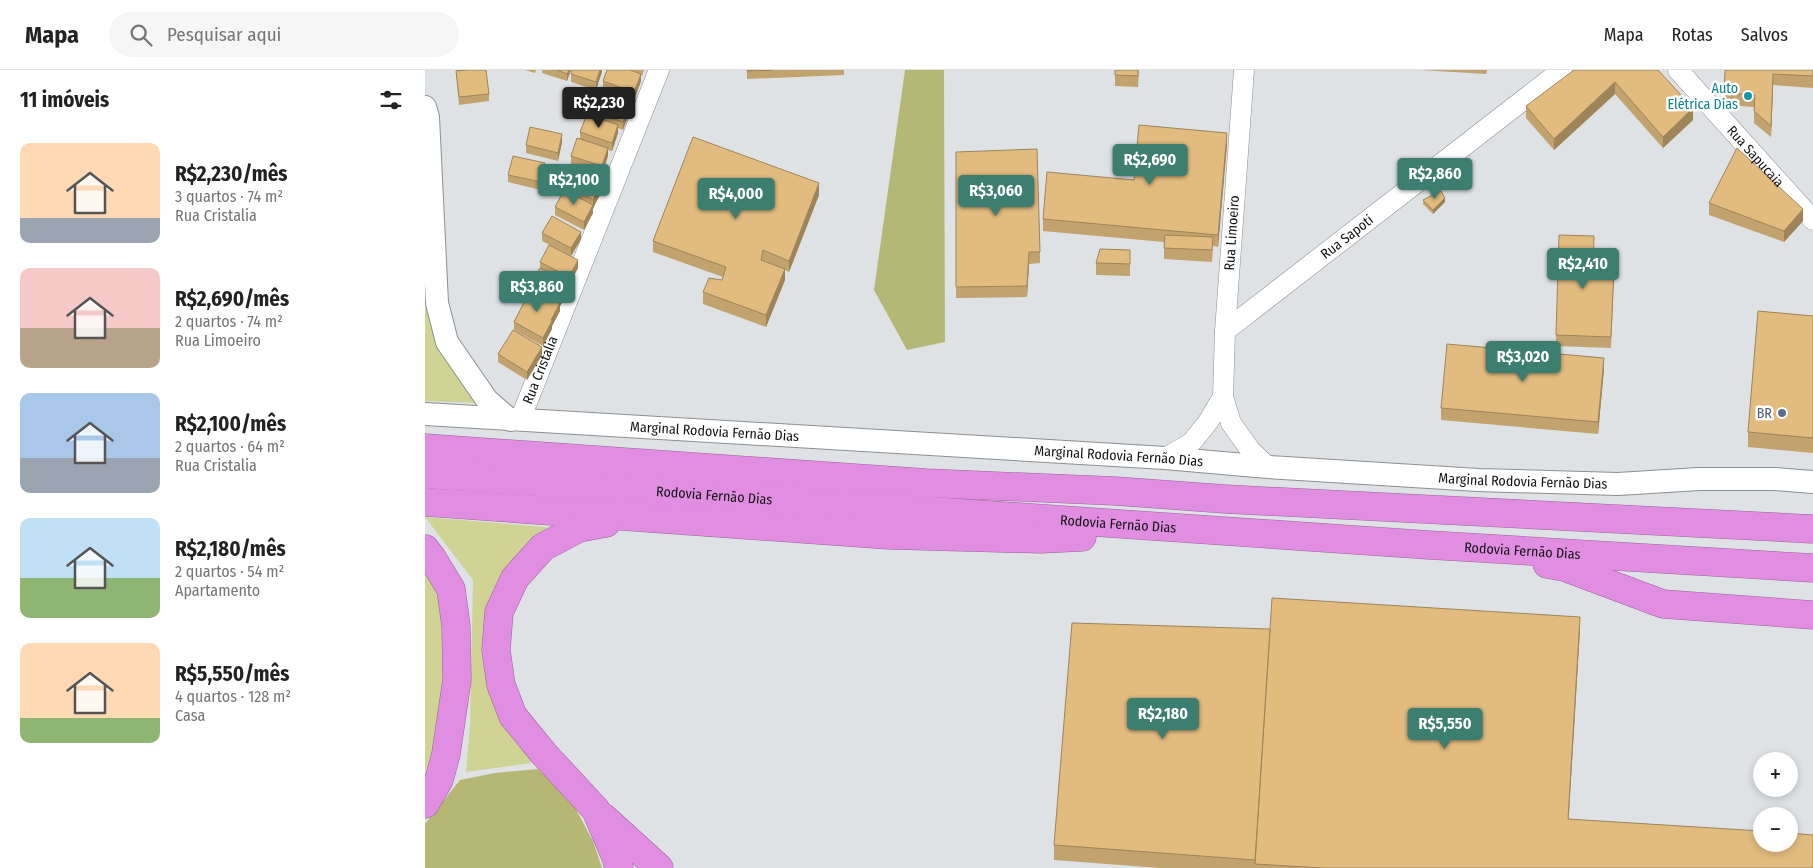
<!DOCTYPE html>
<html lang="pt">
<head>
<meta charset="utf-8">
<style>
  body { margin:0; font-family:"Fira Sans Condensed",sans-serif; background:#f6f6f6; color:#222; height:100vh; display:flex; flex-direction:column; font-size:19px; white-space:nowrap }
  * { box-sizing:border-box; margin:0 }
  p { font-size:16px; color:#767676 }
  .icon { flex:none; width:28px; height:28px; fill:none; stroke:currentColor; stroke-width:2; stroke-linecap:round; stroke-linejoin:round }
  .map { position:relative; flex:1; overflow:hidden }
  .drawer { display:flex; flex-direction:column; background:#fff; width:425px }
  .drawer>* { flex:none }
  .fabs { position:absolute; left:1328px; top:682px; display:grid; gap:10px }
  .fabs a { display:grid; place-items:center; width:45px; height:45px; border-radius:50%; background:#fff; box-shadow:0 2px 8px #0003; font-size:25px }
  .price { position:absolute; translate:-50% -42px; padding:0 11px; border-radius:5px; background:#3c7e6f; color:#fff; font-size:16px; line-height:32px; filter:drop-shadow(0 1px 2px #0008) }
  .price::after { content:''; position:absolute; left:50%; top:30px; width:15px; height:11px; margin-left:-8px; background:inherit; clip-path:polygon(0 0,100% 0,50% 100%) }
  .price.selected { background:#222; color:#fff }
  ul { padding:0; list-style:none }
  li { display:flex; align-items:center; gap:15px; height:125px; padding:0 20px }
  li span { display:grid; place-items:center; flex:none; width:140px; height:100px; border-radius:10px; color:#555 }
  li>.icon { margin-inline-start:auto }
  span .icon { width:60px; height:60px; fill:#fffc; stroke-width:1 }
  li b { font-size:21px }
  h2 { display:flex; justify-content:space-between; align-items:center; height:60px; padding:0 20px; font-size:21px }
  header { display:flex; align-items:center; gap:30px; box-sizing:border-box; height:70px; padding:0 25px; background:#fff; border-bottom:1px solid #e0e0e0 }
  header strong { font-size:24px }
  nav { display:flex; gap:28px; margin-inline-start:auto; font-size:18px }
  .search { width:350px; height:45px; background:#f6f6f6; display:flex; align-items:center; gap:12px; box-sizing:border-box; padding:0 18px; border-radius:28px; color:#767676; font-size:19px }
  main { display:flex; flex:1; min-height:0 }
  .map>svg:first-child { display:block }
  .green { fill:#cfd393 }
  .forest { fill:#b4b874 }
  .lines { fill:none; stroke-linecap:round; stroke-linejoin:round }
  .tertiary-casing { stroke:#8c8f91; stroke-width:21 }
  .secondary-casing { stroke:#8c8f91; stroke-width:24 }
  .motorway-casing { stroke:#99639a; stroke-width:29 }
  .tertiary { stroke:#fff; stroke-width:20 }
  .secondary { stroke:#fff; stroke-width:22 }
  .motorway { stroke:#e18de2; stroke-width:28 }
  .wall { fill:#c2a26d }
  .shaded-wall { fill:#9e8459 }
  .building { fill:#e2bc7f; stroke:#9e8459 }
  .culture-dot { fill:#0f9aa8; stroke:#fff; stroke-width:2 }
  .service-dot { fill:#5c6f8a; stroke:#fff; stroke-width:2 }
  .labels { text-anchor:middle; dominant-baseline:central; stroke-width:5; stroke-linejoin:round; paint-order:stroke }
  .culture-label { font-size:14px; fill:#0d838f; stroke:#fff; text-anchor:end }
  .street-label { font-size:14px; fill:#131415; stroke:#fff }
  .service-label { font-size:14px; fill:#4e5e75; stroke:#fff; text-anchor:end }
</style>
</head>
<body>
<header>
<strong>Mapa</strong>
<div class="search"><svg class="icon" aria-label="search" viewBox="0 0 24 24"><circle cx="10" cy="10" r="6"/><path d="M15 15l6 6"/></svg>Pesquisar aqui</div>
<nav><a>Mapa</a><a>Rotas</a><a>Salvos</a></nav>
</header>
<main>
<section class="drawer">
<h2>11 imóveis<svg class="icon" aria-label="filters" viewBox="0 0 24 24"><path d="M4 7h16M4 17h16"/><circle cx="9" cy="7" r="2"/><circle cx="15" cy="17" r="2"/></svg></h2>
<ul>
<li><span style="background:linear-gradient(#ffd9b3 75%,#9aa5b1 0)"><svg class="icon" aria-label="home" viewBox="0 0 24 24"><path d="M3 11l9-7 9 7M6 9v11h12V9"/></svg></span><div><b>R$2,230/mês</b><p>3 quartos · 74 m²</p><p>Rua Cristalia</p></div></li>
<li><span style="background:linear-gradient(#f6c9c9 60%,#b9a48a 0)"><svg class="icon" aria-label="home" viewBox="0 0 24 24"><path d="M3 11l9-7 9 7M6 9v11h12V9"/></svg></span><div><b>R$2,690/mês</b><p>2 quartos · 74 m²</p><p>Rua Limoeiro</p></div></li>
<li><span style="background:linear-gradient(#a9c7e8 65%,#9aa5b1 0)"><svg class="icon" aria-label="home" viewBox="0 0 24 24"><path d="M3 11l9-7 9 7M6 9v11h12V9"/></svg></span><div><b>R$2,100/mês</b><p>2 quartos · 64 m²</p><p>Rua Cristalia</p></div></li>
<li><span style="background:linear-gradient(#bfe0f5 60%,#8fb573 0)"><svg class="icon" aria-label="home" viewBox="0 0 24 24"><path d="M3 11l9-7 9 7M6 9v11h12V9"/></svg></span><div><b>R$2,180/mês</b><p>2 quartos · 54 m²</p><p>Apartamento</p></div></li>
<li><span style="background:linear-gradient(#ffd9b3 75%,#8fb573 0)"><svg class="icon" aria-label="home" viewBox="0 0 24 24"><path d="M3 11l9-7 9 7M6 9v11h12V9"/></svg></span><div><b>R$5,550/mês</b><p>4 quartos · 128 m²</p><p>Casa</p></div></li>
</ul>
</section>
<div class="map">
<svg width="1388" height="798" viewBox="0 0 1388 798">
  <rect width="100%" height="100%" fill="#dfe2e5"/>
  <g class="green">
    <path d="M0 88 11 267 54 333 0 331Z"/>
    <path d="M0 447 132 458 73 511 63 581 106 693 41 702 45 655 48 510Z"/>
    <path d="M0 486 20 523 25 610 7 700 0 710Z"/>
  </g>
  <g class="forest">
    <path d="M480 0H519L520 272 482 280 449 220Z"/>
    <path d="M113 699 147 732 168 771 177 798H0V754L35 710 70 703Z"/>
  </g>
  <g class="lines">
    <g class="tertiary-casing">
      <g id="tertiary">
        <path d="M819 0 800 261 798 327 806 353 826 381 843 397"/>
        <path id="s1" d="M1253 0 1388 150"/>
        <path id="s2" d="M800 261 1137 0"/>
        <path id="s3" d="M95 350 234 0"/>
        <path d="M740 388 766 373 783 352 798 327"/>
      </g>
    </g>
    <g class="secondary-casing">
      <g id="secondary">
        <path d="M0 37 3 47 12 233 22 272 62 330 85 350"/>
        <path id="s4" d="M0 344 740 388 843 397 1053 410 1193 414 1274 409H1350L1388 412"/>
      </g>
    </g>
    <g class="motorway-casing">
      <g id="motorway">
        <path d="M0 378 501 413 690 421 800 429 1388 459"/>
        <path id="s5" d="M0 404 491 440 1004 475 1388 498"/>
        <path d="M0 432 464 465 615 469 657 467"/>
        <path d="M181 453 154 458 118 477 90 508 74 542 71 580 76 615 88 646 119 684 171 740 191 787 194 798"/>
        <path d="M0 479 7 488 26 519 31 556 32 610 21 684 14 710 0 734"/>
        <path d="M1122 494 1139 497 1238 534 1388 545"/>
        <path d="M178 747 234 798"/>
      </g>
    </g>
    <use href="#tertiary" class="tertiary"/>
    <use href="#secondary" class="secondary"/>
    <use href="#motorway" class="motorway"/>
  </g>
  <g class="wall">
    <path d="M31 0H61L64 24V31L34 35Z"/>
    <path d="M100 0H111L110 3Z"/>
    <path d="M117 0H146L142 11 117 3Z"/>
    <path d="M177 0 171 20 146 12V4Z"/>
    <path d="M182 0H219L217 6 216 5V11L209 30 178 19V11Z"/>
    <path d="M322 0H419V5L322 9Z"/>
    <path d="M690 0H714L713 17 690 16Z"/>
    <path d="M995 0H1062L1061 4Z"/>
    <path d="M1233 0 1268 50 1238 78 1190 24 1129 80 1101 48V36Z"/>
    <path d="M1300 0H1388V18L1348 15 1346 67 1329 53V37L1299 35Z"/>
    <path d="M167 41H205L198 60 193 58V63L187 81 183 80V86L177 104 146 94V86L155 69V62L167 46Z"/>
    <path d="M137 72 133 91 101 83V75Z"/>
    <path d="M802 74 793 177 788 176 787 192 739 189V172L618 161V149L709 110Z"/>
    <path d="M531 82 615 182V193L604 194 602 227 531 228Z"/>
    <path d="M120 101 116 120 83 112V105Z"/>
    <path d="M140 114 177 121 168 138V137V143L159 160 130 145V137L140 120Z"/>
    <path d="M394 125 364 202 360 200V210L341 257 278 234V222L297 210 298 207 228 182V171Z"/>
    <path d="M998 130 1020 132 1008 144 998 134Z"/>
    <path d="M1284 133 1378 151 1359 172 1284 145Z"/>
    <path d="M117 163 156 169 146 186 117 171Z"/>
    <path d="M1169 177 1168 208H1189L1186 278 1131 276V265Z"/>
    <path d="M705 191V206L671 205V193Z"/>
    <path d="M115 192 153 198 144 215V221L135 236V241L127 256V259L118 276 89 260V252L105 220V215L115 198Z"/>
    <path d="M1388 246V383L1323 377V362Z"/>
    <path d="M73 284 117 285 102 310 73 292Z"/>
    <path d="M1179 299 1173 364 1016 350V338Z"/>
    <path d="M845 559H1155L1143 749 1388 798H735L629 790V775Z"/>
  </g>
  <g class="shaded-wall">
    <path d="M144 0H146L142 11V4Z"/>
    <path d="M175 0H177V2L171 20V12Z"/>
    <path d="M216 4V11L209 30V22Z"/>
    <path d="M1348 4V15L1346 67V56Z"/>
    <path d="M1190 12V24L1129 80V69Z"/>
    <path d="M205 33V41L198 60V52Z"/>
    <path d="M1268 38V50L1238 78V67Z"/>
    <path d="M193 55V63L187 81V73Z"/>
    <path d="M802 63V74L793 177V165Z"/>
    <path d="M137 64V72L133 91V83Z"/>
    <path d="M183 78V86L177 104V96Z"/>
    <path d="M120 93V101L116 120V112Z"/>
    <path d="M177 113V121L168 138V130Z"/>
    <path d="M394 113V125L364 202V191Z"/>
    <path d="M1020 128V132L1008 144V140Z"/>
    <path d="M168 135V143L159 160V152Z"/>
    <path d="M1378 139V151L1359 172V161Z"/>
    <path d="M156 162V169L146 186V178Z"/>
    <path d="M604 182V194L602 227V216Z"/>
    <path d="M153 190V198L144 215V221L135 236V241L127 256V259L118 276V268L126 250 134 235V230L144 213V207Z"/>
    <path d="M360 199V210L341 257V245Z"/>
    <path d="M117 277V285L102 310V302Z"/>
    <path d="M1179 288V299L1173 364V352Z"/>
    <path d="M1155 547V559L1143 761V749Z"/>
  </g>
  <g class="building">
    <path d="M42 0H61L64 24 34 27 31 1Z"/>
    <path d="M132 0H144L142 4Z"/>
    <path d="M147 0H175L171 12 146 4Z"/>
    <path d="M182 0H205L216 4 209 22 178 11Z"/>
    <path d="M322 0H348L322 1Z"/>
    <path d="M690 0H713V6L690 5Z"/>
    <path d="M1149 0H1233L1268 38 1238 67 1190 12 1129 69 1101 36Z"/>
    <path d="M1300 0H1388V6L1348 4 1346 56 1329 41 1330 25 1299 23Z"/>
    <path d="M173 23 205 33 198 52 167 41Z"/>
    <path d="M162 44 193 55 187 73 155 62Z"/>
    <path d="M714 55 802 63 793 165 618 149 622 102 709 110Z"/>
    <path d="M105 57 137 64 133 83 101 75Z"/>
    <path d="M268 67 394 113 364 191 338 180 336 190 360 199 341 245 278 222 284 208 297 210 301 197 228 171Z"/>
    <path d="M152 68 183 78 177 96 146 86Z"/>
    <path d="M1312 78 1378 139 1359 161 1284 133Z"/>
    <path d="M612 79 615 182H604L602 216 531 217V82Z"/>
    <path d="M88 86 120 93 116 112 83 105Z"/>
    <path d="M149 98 177 113 168 130 140 114Z"/>
    <path d="M139 120 168 135 159 152 130 137Z"/>
    <path d="M1016 121 1020 128 1008 140 998 130Z"/>
    <path d="M127 146 156 162 146 178 117 163Z"/>
    <path d="M740 165 788 167 787 180 739 178Z"/>
    <path d="M1134 165 1169 166 1168 208H1172L1173 196 1189 197 1186 267 1131 265Z"/>
    <path d="M124 175 153 190 144 207 115 192Z"/>
    <path d="M675 179 705 180V194L671 193Z"/>
    <path d="M115 198 144 213 134 230 105 215Z"/>
    <path d="M107 217 135 233 126 250 127 251 118 268 89 252Z"/>
    <path d="M1333 241 1388 246V368L1323 362Z"/>
    <path d="M88 260 117 277 102 302 73 284Z"/>
    <path d="M1022 274 1179 288 1173 352 1016 338Z"/>
    <path d="M847 528 1155 547 1143 749 1336 761V774H1364V763L1388 765V798H898L830 794Z"/>
    <path d="M647 553 845 559 830 790 629 775Z"/>
  </g>
  <circle class="culture-dot" cx="1323" cy="26" r="5"/>
  <circle class="service-dot" cx="1357" cy="343" r="5"/>
  <g class="labels">
    <g class="culture-label">
      <text x="1313" y="18">Auto<tspan x="1313" dy="16">Elétrica Dias</tspan></text>
    </g>
    <g class="street-label">
      <text stroke="none"><textPath href="#s1" startOffset="116">Rua Sapucaia</textPath></text>
      <text transform="translate(807 163) rotate(-86)">Rua Limoeiro</text>
      <text stroke="none"><textPath href="#s2" startOffset="154">Rua Sapoti</textPath></text>
      <text stroke="none"><textPath href="#s3" startOffset="54">Rua Cristalia</textPath></text>
      <text stroke="none"><textPath href="#s4" startOffset="290">Marginal Rodovia Fernão Dias</textPath></text>
      <text stroke="none"><textPath href="#s4" startOffset="695">Marginal Rodovia Fernão Dias</textPath></text>
      <text stroke="none"><textPath href="#s4" startOffset="1100">Marginal Rodovia Fernão Dias</textPath></text>
      <text stroke="none"><textPath href="#s5" startOffset="290">Rodovia Fernão Dias</textPath></text>
      <text stroke="none"><textPath href="#s5" startOffset="695">Rodovia Fernão Dias</textPath></text>
      <text stroke="none"><textPath href="#s5" startOffset="1100">Rodovia Fernão Dias</textPath></text>
    </g>
    <g class="service-label">
      <text x="1347" y="343">BR</text>
    </g>
  </g>
</svg>
<div class="fabs">
<a>+</a>
<a>−</a>
</div>
<b class="price selected" style="left:174px;top:59px">R$2,230</b>
<b class="price" style="left:725px;top:116px">R$2,690</b>
<b class="price" style="left:1010px;top:130px">R$2,860</b>
<b class="price" style="left:149px;top:136px">R$2,100</b>
<b class="price" style="left:571px;top:147px">R$3,060</b>
<b class="price" style="left:311px;top:150px">R$4,000</b>
<b class="price" style="left:1158px;top:220px">R$2,410</b>
<b class="price" style="left:112px;top:243px">R$3,860</b>
<b class="price" style="left:1098px;top:313px">R$3,020</b>
<b class="price" style="left:738px;top:670px">R$2,180</b>
<b class="price" style="left:1020px;top:680px">R$5,550</b>
</div>
</main>
</body>
</html>
